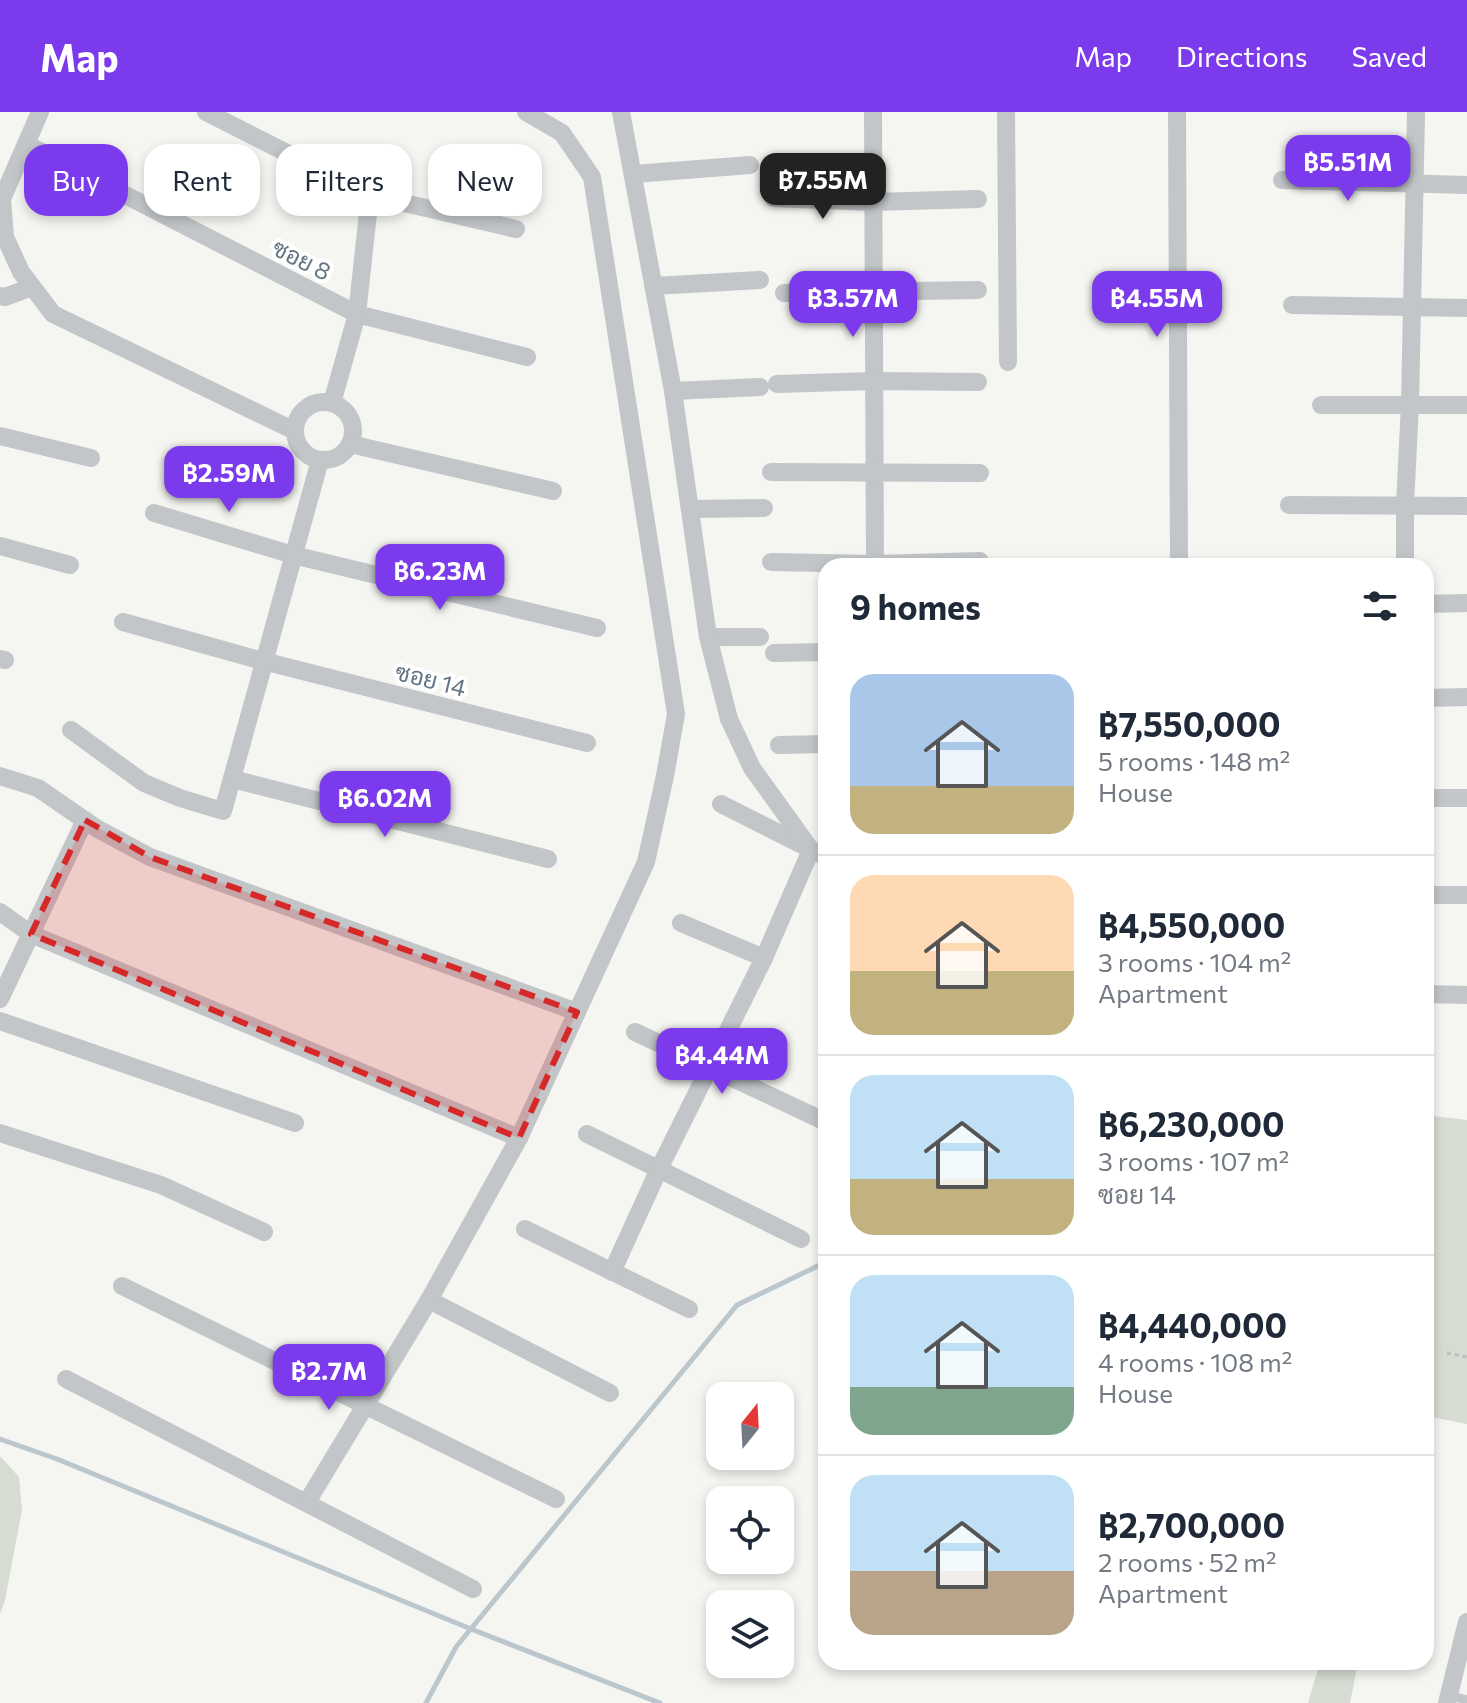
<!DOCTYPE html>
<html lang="en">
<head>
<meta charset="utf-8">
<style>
  body { margin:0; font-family:Commissioner,Sarabun,sans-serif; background:#f2f2f3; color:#1f2937; height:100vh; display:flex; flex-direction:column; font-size:30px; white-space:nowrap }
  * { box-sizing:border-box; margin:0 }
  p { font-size:26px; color:#747a83 }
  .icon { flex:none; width:44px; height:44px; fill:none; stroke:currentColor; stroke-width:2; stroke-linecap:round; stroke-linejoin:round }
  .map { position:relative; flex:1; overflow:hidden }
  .sheet { position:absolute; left:818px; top:446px; width:616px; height:1112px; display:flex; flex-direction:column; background:#fff; border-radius:24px; box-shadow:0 4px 12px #0003 }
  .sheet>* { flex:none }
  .top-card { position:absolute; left:24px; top:32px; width:674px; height:72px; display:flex; gap:16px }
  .needle { width:52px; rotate:18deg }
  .controls { position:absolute; left:706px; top:1270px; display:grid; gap:16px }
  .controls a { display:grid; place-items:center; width:88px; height:88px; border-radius:16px; background:#fff; box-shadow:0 4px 12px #0003; font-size:40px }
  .price { position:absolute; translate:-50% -68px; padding:0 18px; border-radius:16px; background:#7c3aed; color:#fff; font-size:26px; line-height:52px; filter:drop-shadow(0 2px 4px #0008) }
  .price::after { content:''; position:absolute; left:50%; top:48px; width:24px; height:18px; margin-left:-12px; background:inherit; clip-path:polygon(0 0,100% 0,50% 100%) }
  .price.selected { background:#222; color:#fff }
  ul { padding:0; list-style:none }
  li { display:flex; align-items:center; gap:24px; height:200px; padding:0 32px }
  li+li { border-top:2px solid #e0e1e3 }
  li span { display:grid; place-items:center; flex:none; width:224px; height:160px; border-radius:24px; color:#555 }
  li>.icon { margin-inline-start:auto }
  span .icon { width:96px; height:96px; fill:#fffc; stroke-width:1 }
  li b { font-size:34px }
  h2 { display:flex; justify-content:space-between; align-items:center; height:96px; padding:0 32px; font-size:34px }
  .chip { padding:0 28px; border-radius:24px; background:#fff; box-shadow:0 4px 12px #0003; font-size:28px; line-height:72px }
  .chip.selected { background:#7c3aed; color:#fff }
  header { display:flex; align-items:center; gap:48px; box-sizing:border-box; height:112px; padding:0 40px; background:#7c3aed; color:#fff }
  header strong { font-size:38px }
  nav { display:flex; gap:44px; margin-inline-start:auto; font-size:28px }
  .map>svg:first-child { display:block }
  .green { fill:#d6dcd2 }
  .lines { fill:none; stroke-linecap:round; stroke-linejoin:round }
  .stream { stroke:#bbc7cc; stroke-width:5 }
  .path { stroke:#bcbec0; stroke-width:3; stroke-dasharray:4 4; stroke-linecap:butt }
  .service { stroke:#c2c6c9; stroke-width:9 }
  .minor { stroke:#c2c6c9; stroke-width:18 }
  .marked { fill:#d62828; fill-opacity:0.2; stroke:#d62828; stroke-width:6; stroke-dasharray:16 10; stroke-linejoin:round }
  .labels { text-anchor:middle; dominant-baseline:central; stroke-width:8; stroke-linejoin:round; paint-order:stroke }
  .street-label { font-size:24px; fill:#637582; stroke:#fff }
</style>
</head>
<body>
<header>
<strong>Map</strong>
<nav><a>Map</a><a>Directions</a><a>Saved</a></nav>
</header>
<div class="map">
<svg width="1467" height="1591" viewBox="0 0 1467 1591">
  <rect width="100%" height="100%" fill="#f5f5f1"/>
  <g class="green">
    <path d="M1426 1003 1467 1008V1312L1426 1304Z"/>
    <path d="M0 1344 19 1365 22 1398 5 1488 0 1502Z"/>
    <path d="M1320 1550H1358L1350 1591H1308Z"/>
  </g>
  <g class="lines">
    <g class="stream">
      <path d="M1426 1079 1431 1081"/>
      <path d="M0 1327 57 1347 471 1517 660 1591"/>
      <path d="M426 1591 456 1535 737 1193 826 1150"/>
    </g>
    <path class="path" d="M1447 1241 1467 1245"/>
    <path class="service" d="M1448 1583 1467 1588"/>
    <g class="minor">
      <path d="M40 0 2 87 5 125 21 160 53 202 295 319"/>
      <path d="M206 0 370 83 516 117"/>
      <path d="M873 0 875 454"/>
      <path d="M1006 0 1008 250"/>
      <path d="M1177 0 1179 454"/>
      <path d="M26 32 357 202 527 245"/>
      <path d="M634 62 750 53"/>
      <path d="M1282 68 1467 73"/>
      <path d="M773 86 873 90 978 87"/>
      <path d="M653 174 760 168"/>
      <path d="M784 181 978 178"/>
      <path d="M0 184 5 185 32 175"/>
      <path d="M1292 193 1467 196"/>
      <path d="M777 272 874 269 978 270"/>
      <path d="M673 279 760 275"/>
      <circle cx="324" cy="319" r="29"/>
      <path d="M332 291 357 202 370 83"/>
      <path d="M1321 293H1467"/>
      <path d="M0 324 91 346"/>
      <path d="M350 332 553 379"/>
      <path d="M771 360 980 361"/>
      <path d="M1289 393 1467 394"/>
      <path d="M691 397 764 396"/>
      <path d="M154 401 293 443 597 516"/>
      <path d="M0 434 70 453"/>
      <path d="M771 450 875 452 980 449"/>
      <path d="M1405 454V393L1410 292 1416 0"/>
      <path d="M1426 492 1467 491"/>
      <path d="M123 510 263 549 587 631"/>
      <path d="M708 525H760"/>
      <path d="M774 541 826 540"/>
      <path d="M0 547 5 548"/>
      <path d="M1426 586 1467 585"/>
      <path d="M71 618 144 671 180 686 223 699 320 348"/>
      <path d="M779 633 826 632"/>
      <path d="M0 664 38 676 96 716 150 745 577 900"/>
      <path d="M232 667 548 747"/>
      <path d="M1426 686H1467"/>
      <path d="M721 692 826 745"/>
      <path d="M1426 783H1467"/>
      <path d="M0 800 31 822 519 1026"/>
      <path d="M681 811 764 846"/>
      <path d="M1426 882 1467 883"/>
      <path d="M0 887 85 708"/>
      <path d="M0 909 295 1011"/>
      <path d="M635 920 826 1010"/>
      <path d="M0 1021 161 1073 264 1120"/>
      <path d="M587 1022 801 1127"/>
      <path d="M525 1117 689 1197"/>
      <path d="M612 1160 659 1057 764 846 811 738 752 656 729 607 708 525 673 279 621 0"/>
      <path d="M122 1174 556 1387"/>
      <path d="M429 1188 610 1281"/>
      <path d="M66 1267 473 1477"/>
      <path d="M307 1390 429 1188 519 1026 646 750 665 664 676 602 592 65 562 21 526 0"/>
      <path d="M1447 1591 1467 1510"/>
    </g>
  </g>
  <path class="marked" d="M85 708 150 745 577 900 519 1026 31 822Z"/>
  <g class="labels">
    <g class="street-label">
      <text transform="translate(302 147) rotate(27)">ซอย 8</text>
      <text transform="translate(431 567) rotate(14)">ซอย 14</text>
    </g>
  </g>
</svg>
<div class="controls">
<a><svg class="needle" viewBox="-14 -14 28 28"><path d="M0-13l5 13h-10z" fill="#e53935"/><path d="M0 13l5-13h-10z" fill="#747a83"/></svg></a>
<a><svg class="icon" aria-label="locate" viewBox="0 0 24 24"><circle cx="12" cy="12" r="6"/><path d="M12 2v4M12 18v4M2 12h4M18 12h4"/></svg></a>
<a><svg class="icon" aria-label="layers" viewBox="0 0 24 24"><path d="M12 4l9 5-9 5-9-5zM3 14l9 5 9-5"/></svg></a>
</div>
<b class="price" style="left:1348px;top:91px">฿5.51M</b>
<b class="price selected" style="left:823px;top:109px">฿7.55M</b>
<b class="price" style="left:853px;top:227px">฿3.57M</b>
<b class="price" style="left:1157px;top:227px">฿4.55M</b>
<b class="price" style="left:229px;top:402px">฿2.59M</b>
<b class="price" style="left:440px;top:500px">฿6.23M</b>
<b class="price" style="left:385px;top:727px">฿6.02M</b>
<b class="price" style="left:722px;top:984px">฿4.44M</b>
<b class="price" style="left:329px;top:1300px">฿2.7M</b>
<div class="top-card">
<a class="chip selected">Buy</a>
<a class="chip">Rent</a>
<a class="chip">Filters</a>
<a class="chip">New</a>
</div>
<section class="sheet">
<h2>9 homes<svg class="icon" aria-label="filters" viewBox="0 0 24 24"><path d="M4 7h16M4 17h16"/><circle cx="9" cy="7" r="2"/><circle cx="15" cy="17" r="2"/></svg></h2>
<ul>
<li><span style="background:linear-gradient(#a9c7e8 70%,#c2b280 0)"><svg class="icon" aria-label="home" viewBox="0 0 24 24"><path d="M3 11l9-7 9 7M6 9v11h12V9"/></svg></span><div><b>฿7,550,000</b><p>5 rooms · 148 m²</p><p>House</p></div></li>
<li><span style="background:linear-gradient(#ffd9b3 60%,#c2b280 0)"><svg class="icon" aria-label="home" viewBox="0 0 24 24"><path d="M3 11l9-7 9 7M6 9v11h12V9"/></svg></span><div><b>฿4,550,000</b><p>3 rooms · 104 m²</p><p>Apartment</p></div></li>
<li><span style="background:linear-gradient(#bfe0f5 65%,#c2b280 0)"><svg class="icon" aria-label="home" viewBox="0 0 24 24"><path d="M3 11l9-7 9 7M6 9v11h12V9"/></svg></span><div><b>฿6,230,000</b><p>3 rooms · 107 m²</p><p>ซอย 14</p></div></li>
<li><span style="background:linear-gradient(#bfe0f5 70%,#7fa58c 0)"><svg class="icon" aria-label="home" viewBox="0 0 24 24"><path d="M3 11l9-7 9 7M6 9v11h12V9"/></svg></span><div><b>฿4,440,000</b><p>4 rooms · 108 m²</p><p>House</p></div></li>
<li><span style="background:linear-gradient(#bfe0f5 60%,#b9a48a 0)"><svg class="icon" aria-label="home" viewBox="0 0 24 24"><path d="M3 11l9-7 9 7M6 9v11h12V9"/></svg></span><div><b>฿2,700,000</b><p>2 rooms · 52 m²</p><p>Apartment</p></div></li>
</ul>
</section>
</div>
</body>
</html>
